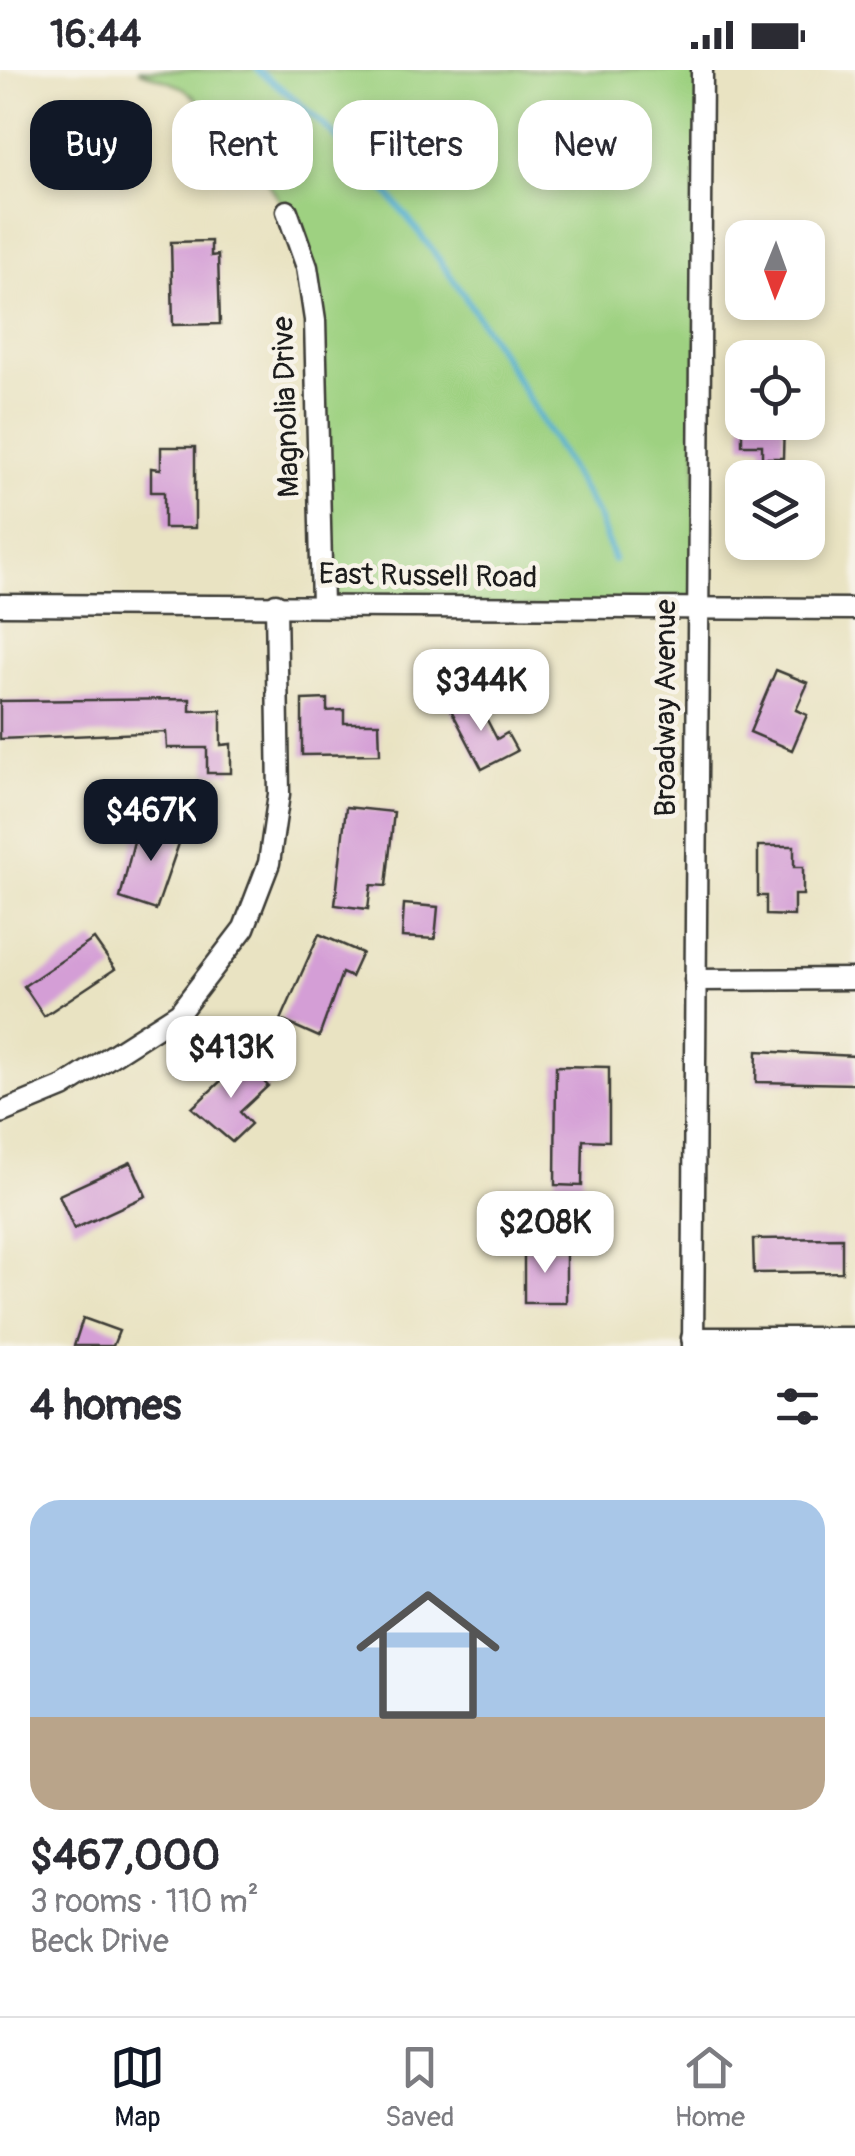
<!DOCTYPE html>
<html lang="en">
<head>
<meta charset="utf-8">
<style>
  body { margin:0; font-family:Pangolin,sans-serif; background:#f7f7f7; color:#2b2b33; height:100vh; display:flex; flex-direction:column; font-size:38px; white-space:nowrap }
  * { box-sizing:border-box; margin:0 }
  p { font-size:32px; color:#7c7c81 }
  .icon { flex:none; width:55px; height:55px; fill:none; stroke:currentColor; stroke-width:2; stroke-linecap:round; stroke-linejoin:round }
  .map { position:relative; height:1276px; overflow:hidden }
  .sheet { display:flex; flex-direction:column; background:#fff; flex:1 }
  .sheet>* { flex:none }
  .banner { position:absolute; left:30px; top:30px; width:795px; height:90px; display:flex; gap:20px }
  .needle { width:65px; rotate:181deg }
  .buttons { position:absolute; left:725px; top:150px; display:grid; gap:20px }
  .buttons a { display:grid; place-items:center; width:100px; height:100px; border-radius:20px; background:#fff; box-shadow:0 5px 15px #0003; font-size:50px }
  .price { position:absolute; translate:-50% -85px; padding:0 22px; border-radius:20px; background:#fff; color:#222; font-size:32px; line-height:65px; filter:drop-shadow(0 2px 5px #0008) }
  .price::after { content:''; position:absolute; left:50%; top:60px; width:30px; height:22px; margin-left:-15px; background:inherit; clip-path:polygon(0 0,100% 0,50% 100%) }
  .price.active { background:#111827; color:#fff }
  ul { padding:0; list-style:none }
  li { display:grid; align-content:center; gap:20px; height:530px; padding:0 30px }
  li span { display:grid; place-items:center; height:310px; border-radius:30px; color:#555 }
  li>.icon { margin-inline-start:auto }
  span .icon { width:180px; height:180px; fill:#fffc; stroke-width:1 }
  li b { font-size:42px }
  h2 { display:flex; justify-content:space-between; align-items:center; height:120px; padding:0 30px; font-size:42px }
  .chip { padding:0 35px; border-radius:30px; background:#fff; box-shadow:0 5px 15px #0003; font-size:35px; line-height:90px }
  .chip.active { background:#111827; color:#fff }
  .status { display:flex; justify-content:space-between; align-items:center; height:70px; padding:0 50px; background:#fff; direction:ltr }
  .status svg { height:28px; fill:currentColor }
  .dock { display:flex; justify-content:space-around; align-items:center; height:140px; border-top:2px solid #e1e1e2; background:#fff; font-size:28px; color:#7c7c81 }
  .dock a { display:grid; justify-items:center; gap:5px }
  .dock .active { color:#111827 }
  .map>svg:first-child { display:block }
  .green { fill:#9ed181; stroke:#5d764e; stroke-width:2.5 }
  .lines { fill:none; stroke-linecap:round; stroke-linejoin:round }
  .stream { stroke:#55b0d3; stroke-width:6 }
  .building { fill:#d49ed6 }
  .street-casing { stroke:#3b3a35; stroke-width:25 }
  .street { stroke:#fff; stroke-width:20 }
  .labels { text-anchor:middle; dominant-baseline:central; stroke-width:9; stroke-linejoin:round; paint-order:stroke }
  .street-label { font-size:30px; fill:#1c1c1c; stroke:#f7f3e8 }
</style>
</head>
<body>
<div class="status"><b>16:44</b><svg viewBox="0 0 49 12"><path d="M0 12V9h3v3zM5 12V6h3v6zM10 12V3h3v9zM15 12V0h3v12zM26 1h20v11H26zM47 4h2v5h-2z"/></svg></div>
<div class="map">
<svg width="855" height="1276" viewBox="0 0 855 1276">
  <rect width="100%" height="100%" fill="#f7f3e8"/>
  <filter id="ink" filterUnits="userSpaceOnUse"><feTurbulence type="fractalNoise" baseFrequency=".01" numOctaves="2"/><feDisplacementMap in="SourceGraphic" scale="20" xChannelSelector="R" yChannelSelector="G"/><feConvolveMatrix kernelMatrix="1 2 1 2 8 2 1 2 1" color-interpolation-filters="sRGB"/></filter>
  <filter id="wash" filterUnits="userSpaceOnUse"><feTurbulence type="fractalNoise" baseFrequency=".0048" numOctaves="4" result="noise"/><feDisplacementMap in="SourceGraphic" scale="40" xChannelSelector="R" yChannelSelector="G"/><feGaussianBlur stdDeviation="2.25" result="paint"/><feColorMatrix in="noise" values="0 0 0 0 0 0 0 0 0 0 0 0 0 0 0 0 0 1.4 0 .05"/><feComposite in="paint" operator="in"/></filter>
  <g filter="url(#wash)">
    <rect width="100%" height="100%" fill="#e9e3c2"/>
    <path class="green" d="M138 0H702L695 539 322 535 315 250 287 141 234 63 184 18Z"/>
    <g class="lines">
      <path class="stream" d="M257 0C411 110 503 287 598 446L614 490"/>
    </g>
    <g id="blocks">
      <g class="building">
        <path d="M211 171V186L218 185 220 254 173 255 171 172Z"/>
        <path d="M742 352H784L783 388H762V375H742Z"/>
        <path d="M161 377H195V458H164V422H151V398L161 399Z"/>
        <path d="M776 600 808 613 796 640 807 645 792 680 750 662Z"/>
        <path d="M474 625 497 669 507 663 517 681 482 699 450 638Z"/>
        <path d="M190 629V641L221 640V675L231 674V703H207V678H167L166 662 0 669V631Z"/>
        <path d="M327 629V641L344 640V653H379L380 684 302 685V630Z"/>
        <path d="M346 737 394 742 386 816 371 815 368 839 335 835Z"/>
        <path d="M155 749 184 759 156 840 120 828 136 763 149 767Z"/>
        <path d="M758 776H794V797H803V825H794V846L766 845V826H758Z"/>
        <path d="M404 834 438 837 435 869 402 867Z"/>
        <path d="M319 864 362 883 351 907 342 903 319 967 281 950Z"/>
        <path d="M94 869 115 899 44 946 24 916Z"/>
        <path d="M757 981 855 986V1014L756 1012Z"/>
        <path d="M243 990 268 1016 240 1042 251 1054 232 1072 192 1038Z"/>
        <path d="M556 996 609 997V1071L583 1070 582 1116 555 1115Z"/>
        <path d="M131 1092 146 1126 74 1159 59 1125Z"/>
        <path d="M842 1168V1202L754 1203 753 1169Z"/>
        <rect x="524" y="1178" width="42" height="55"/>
        <path d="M83 1248 119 1261 113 1276H74Z"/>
      </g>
    </g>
  </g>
  <g filter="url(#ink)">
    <use href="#blocks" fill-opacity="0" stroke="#3b3a35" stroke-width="2.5"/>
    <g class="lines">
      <g class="street-casing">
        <g id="street">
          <path d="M287 141 307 197 315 250 322 535"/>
          <path d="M0 535 855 539"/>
          <path d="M695 910 855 909"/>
          <path d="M0 1043 63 1017 179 943 244 858 269 793 279 724 276 534"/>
          <path d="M692 1268H855"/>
          <path d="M693 1276 702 0"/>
        </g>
      </g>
      <use href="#street" class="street"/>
    </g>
  </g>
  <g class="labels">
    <g class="street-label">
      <text transform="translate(286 337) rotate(-92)">Magnolia Drive</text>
      <text transform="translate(428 506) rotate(1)">East Russell Road</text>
      <text transform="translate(665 638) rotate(-90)">Broadway Avenue</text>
    </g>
  </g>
</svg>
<div class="buttons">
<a><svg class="needle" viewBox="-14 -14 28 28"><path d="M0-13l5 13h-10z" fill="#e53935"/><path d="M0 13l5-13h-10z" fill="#7c7c81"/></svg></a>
<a><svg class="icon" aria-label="locate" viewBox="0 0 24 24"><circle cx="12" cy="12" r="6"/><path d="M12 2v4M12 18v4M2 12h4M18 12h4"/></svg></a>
<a><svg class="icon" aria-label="layers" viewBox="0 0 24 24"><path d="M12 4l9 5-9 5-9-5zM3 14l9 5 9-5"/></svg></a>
</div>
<b class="price" style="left:481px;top:664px">$344K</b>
<b class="price active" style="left:151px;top:794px">$467K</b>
<b class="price" style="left:231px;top:1031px">$413K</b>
<b class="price" style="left:545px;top:1206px">$208K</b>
<div class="banner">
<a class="chip active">Buy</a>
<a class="chip">Rent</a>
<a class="chip">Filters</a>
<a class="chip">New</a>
</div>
</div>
<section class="sheet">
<h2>4 homes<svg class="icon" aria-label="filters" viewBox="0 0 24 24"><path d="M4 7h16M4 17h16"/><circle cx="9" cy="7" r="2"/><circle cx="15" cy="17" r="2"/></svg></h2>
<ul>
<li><span style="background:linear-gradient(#a9c7e8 70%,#b9a48a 0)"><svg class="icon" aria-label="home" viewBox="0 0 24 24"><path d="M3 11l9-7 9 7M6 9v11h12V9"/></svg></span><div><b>$467,000</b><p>3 rooms · 110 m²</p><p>Beck Drive</p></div></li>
</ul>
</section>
<nav class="dock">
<a class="active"><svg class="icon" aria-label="map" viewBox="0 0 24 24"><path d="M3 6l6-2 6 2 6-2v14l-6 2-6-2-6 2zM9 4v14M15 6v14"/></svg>Map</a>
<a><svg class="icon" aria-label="saved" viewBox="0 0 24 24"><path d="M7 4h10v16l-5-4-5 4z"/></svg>Saved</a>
<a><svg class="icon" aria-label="home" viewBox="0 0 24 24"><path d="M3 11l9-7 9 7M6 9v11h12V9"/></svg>Home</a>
</nav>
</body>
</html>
